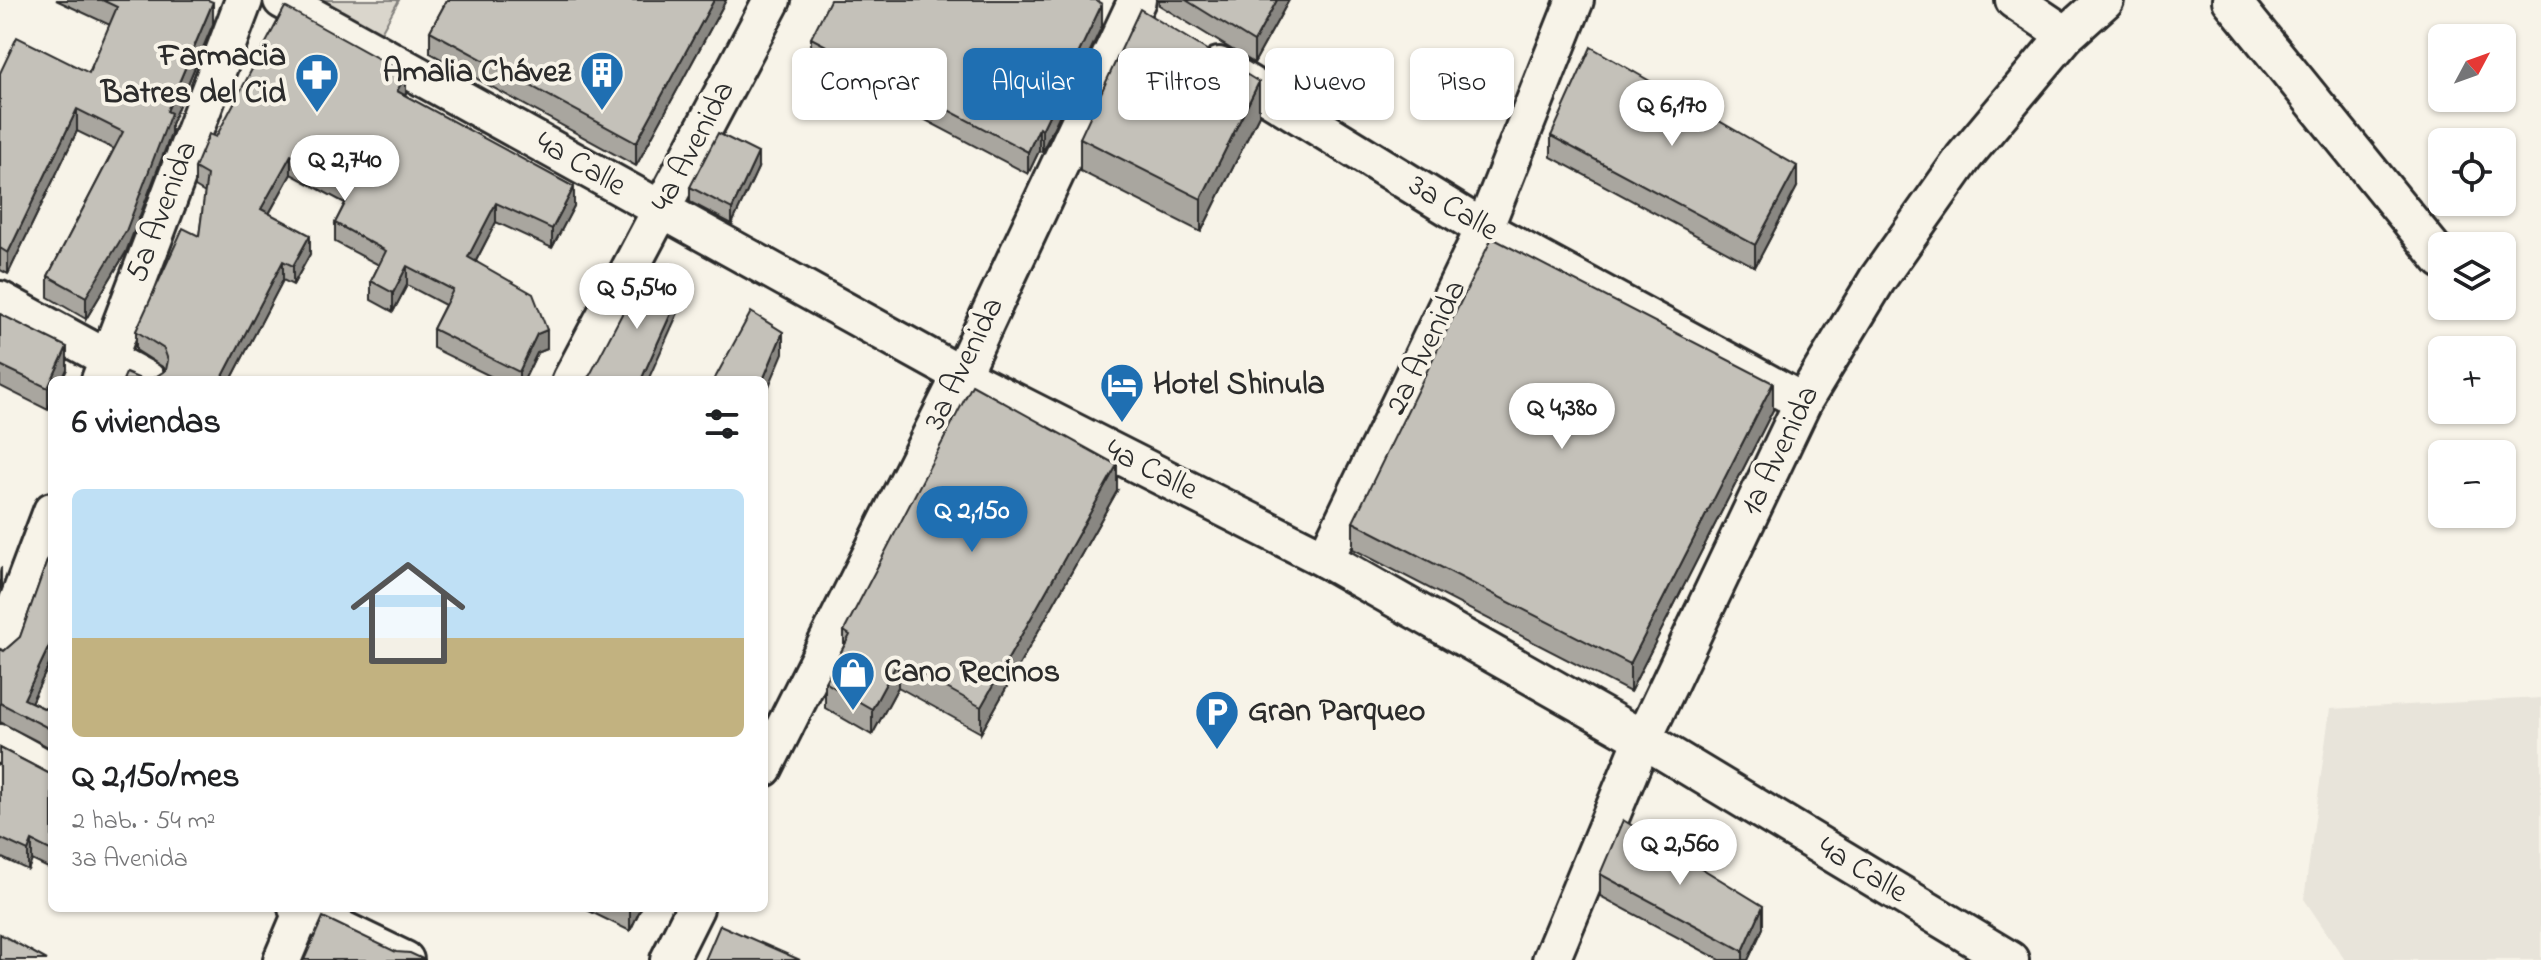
<!DOCTYPE html>
<html lang="es">
<head>
<meta charset="utf-8">
<style>
  body { margin:0; font-family:"Indie Flower",sans-serif; background:#f2f2f2; color:#202124; height:100vh; display:flex; flex-direction:column; font-size:30px; white-space:nowrap }
  * { box-sizing:border-box; margin:0 }
  p { font-size:26px; color:#757577 }
  .icon { flex:none; width:44px; height:44px; fill:none; stroke:currentColor; stroke-width:2; stroke-linecap:round; stroke-linejoin:round }
  .map { position:relative; flex:1; overflow:hidden }
  .details { position:absolute; left:48px; top:376px; width:720px; height:536px; display:flex; flex-direction:column; background:#fff; border-radius:12px; box-shadow:0 2px 6px #0004 }
  .details>* { flex:none }
  .top-card { position:absolute; left:792px; top:48px; width:760px; height:72px; display:flex; gap:16px }
  .needle { width:52px; rotate:49deg }
  .controls { position:absolute; left:2428px; top:24px; display:grid; gap:16px }
  .controls a { display:grid; place-items:center; width:88px; height:88px; border-radius:12px; background:#fff; box-shadow:0 2px 6px #0004; font-size:40px }
  .price { position:absolute; translate:-50% -68px; padding:0 18px; border-radius:28px; background:#fff; color:#222; font-size:26px; line-height:52px; filter:drop-shadow(0 2px 4px #0008) }
  .price::after { content:''; position:absolute; left:50%; top:48px; width:24px; height:18px; margin-left:-12px; background:inherit; clip-path:polygon(0 0,100% 0,50% 100%) }
  .price.active { background:#1f6fb2; color:#fff }
  ul { padding:0; list-style:none }
  li { display:grid; align-content:center; gap:16px; height:424px; padding:0 24px }
  li+li { border-top:2px solid #e0e0e0 }
  li span { display:grid; place-items:center; height:248px; border-radius:12px; color:#555 }
  li>.icon { margin-inline-start:auto }
  span .icon { width:144px; height:144px; fill:#fffc; stroke-width:1 }
  li b { font-size:34px }
  h2 { display:flex; justify-content:space-between; align-items:center; height:96px; padding:0 24px; font-size:34px }
  .pill { padding:0 28px; border-radius:12px; background:#fff; box-shadow:0 2px 6px #0004; font-size:28px; line-height:72px }
  .pill.active { background:#1f6fb2; color:#fff }
  .map>svg:first-child { display:block }
  .built { fill:#e8e4da }
  .green { fill:#dad6cc; stroke:#82807c; stroke-width:2 }
  .lines { fill:none; stroke-linecap:round; stroke-linejoin:round }
  .minor-casing { stroke:#2b2b2b; stroke-width:42 }
  .minor { stroke:#f7f3e8; stroke-width:36 }
  .wall { fill:#a9a69f; stroke:#2b2b2b; stroke-width:2 }
  .shaded-wall { fill:#898782; stroke:#2b2b2b; stroke-width:2 }
  .building { fill:#c4c1b9; stroke:#2b2b2b; stroke-width:2 }
  .labels { text-anchor:middle; dominant-baseline:central; stroke-width:8; stroke-linejoin:round; paint-order:stroke }
  .poi-label { font-size:32px; font-weight:bold; fill:#2b2b2b; stroke:#f7f3e8; text-anchor:start }
  .street-label { font-size:32px; fill:#2b2b2b; stroke:#f7f3e8 }
</style>
</head>
<body>
<div class="map">
<svg width="2541" height="960" viewBox="0 0 2541 960">
  <rect width="100%" height="100%" fill="#f7f3e8"/>
  <filter id="ink" filterUnits="userSpaceOnUse"><feTurbulence type="fractalNoise" baseFrequency=".0125" numOctaves="2"/><feDisplacementMap in="SourceGraphic" scale="16" xChannelSelector="R" yChannelSelector="G"/><feConvolveMatrix kernelMatrix="1 2 1 2 8 2 1 2 1" color-interpolation-filters="sRGB"/></filter>
  <g filter="url(#ink)">
    <path class="built" d="M2541 698V960H2345L2304 899 2330 709Z"/>
    <path class="green" d="M319 0H399L380 34Z"/>
    <g class="lines">
      <g class="minor-casing">
        <g id="minor">
          <path d="M282 0 961 375 1325 559 1643 739 2010 960"/>
          <path d="M2014 0 2066 35"/>
          <path d="M2231 0 2442 260"/>
          <path d="M1219 66 1484 229 1803 402"/>
          <path d="M0 300 147 380"/>
          <path d="M100 380 244 0"/>
          <path d="M571 380 772 0"/>
          <path d="M1325 559 1484 229 1575 0"/>
          <path d="M0 649 52 511"/>
          <path d="M0 743 52 772"/>
          <path d="M764 768 961 375 1137 0"/>
          <path d="M297 908 405 960"/>
          <path d="M282 960 304 908"/>
          <path d="M669 960 695 908"/>
          <path d="M1551 960 1643 739 1803 402 1877 280 1964 157 2066 35 2105 0"/>
        </g>
      </g>
      <use href="#minor" class="minor"/>
    </g>
    <g class="wall">
      <path d="M56 0H208L213 24 171 124V134L126 252 86 319 48 297V276L114 149 77 131 8 274 0 270V73H89L110 25Z"/>
      <path d="M447 0H726L636 166 430 53V31Z"/>
      <path d="M1159 0H1289L1254 63 1159 5Z"/>
      <path d="M1102 26 1042 152 1039 151 1028 174 811 60V38Z"/>
      <path d="M406 93 405 95 574 206 552 248 496 222 476 261 547 349 537 353 524 380H498L433 348V329L445 305 407 285 393 312 371 300V281L379 265 335 242V223L345 203 291 174 269 214 310 254 293 285 283 280 231 380H151L165 371 164 368 136 350V331L199 236 205 193 195 187V168L216 137Z"/>
      <path d="M1259 115 1201 232 1080 171V138Z"/>
      <path d="M1551 136 1797 187 1755 267 1551 157Z"/>
      <path d="M758 168 732 224 690 202V187Z"/>
      <path d="M0 314 67 369 48 410 0 386Z"/>
      <path d="M1773 410 1630 692 1353 549V522Z"/>
      <path d="M1117 491 981 733 898 687 872 735 825 708V682L844 646V631Z"/>
      <path d="M52 547V659L31 702 52 712V749L0 722V649L4 651 20 637Z"/>
      <path d="M0 748 52 775V870L32 860 28 870 0 857Z"/>
      <path d="M1600 874 1763 928 1748 960H1720L1600 896Z"/>
      <path d="M583 908H641L630 931Z"/>
    </g>
    <g class="shaded-wall">
      <path d="M714 0H726L636 166V143Z"/>
      <path d="M1277 0H1289L1254 63V42Z"/>
      <path d="M213 2V24L171 124V134L126 252 86 319V297L167 111Z"/>
      <path d="M1102 4V26L1042 152V130Z"/>
      <path d="M406 74V93L397 110V91Z"/>
      <path d="M1259 82V115L1201 232V199Z"/>
      <path d="M77 109V131L8 274V253Z"/>
      <path d="M1039 128V151L1028 174V152Z"/>
      <path d="M758 153V168L732 224V209Z"/>
      <path d="M291 155V174L261 228V209Z"/>
      <path d="M1797 166V187L1755 267V245Z"/>
      <path d="M574 187V206L552 248V229Z"/>
      <path d="M496 203V222L468 276V257Z"/>
      <path d="M310 235V254L293 285V266Z"/>
      <path d="M283 261V280L231 380H221Z"/>
      <path d="M407 266V285L393 312V293Z"/>
      <path d="M682 289V304L648 380H641Z"/>
      <path d="M547 330V349L537 353 524 380H519V372L537 334Z"/>
      <path d="M783 332V353L764 398V380H763Z"/>
      <path d="M67 347V369L62 380H52V401L48 410V388Z"/>
      <path d="M1773 383V410L1630 692V664Z"/>
      <path d="M1117 465V491L981 733V707Z"/>
      <path d="M1 567V586L0 590V571Z"/>
      <path d="M52 640V659L24 717V699Z"/>
      <path d="M898 661V687L872 735V709Z"/>
      <path d="M32 841V860L28 870V851Z"/>
      <path d="M1763 906V928L1748 960H1743V951Z"/>
      <path d="M630 908H641L630 931Z"/>
    </g>
    <g class="building">
      <path d="M102 0H208L213 2 167 111 171 113 126 231 86 297 48 276 123 132 77 109 8 253 0 248V73L17 37 89 73 117 7Z"/>
      <path d="M447 0H714L636 143 430 31Z"/>
      <path d="M830 0H1095L1102 4 1042 130 1039 128 1028 152 811 38Z"/>
      <path d="M1186 0H1277L1254 42Z"/>
      <path d="M285 7 406 74 397 91 574 187 552 229 496 203 468 257 533 294 547 330 537 334 519 372 433 329 453 290 407 266 393 293 371 281 386 251 335 223 353 188 291 155 261 209 310 235 293 266 283 261 221 380H151L166 370 168 360 164 349 136 331 183 228 199 236 207 175 195 168 209 134 216 137Z"/>
      <path d="M1140 9 1259 82 1201 199 1080 138Z"/>
      <path d="M1591 47 1797 166 1755 245 1551 136Z"/>
      <path d="M718 133 758 153 732 209 690 187Z"/>
      <path d="M1492 238 1773 383 1630 664 1353 522Z"/>
      <path d="M644 272 682 289 641 380H585L590 375Z"/>
      <path d="M751 312 783 332 763 380H714Z"/>
      <path d="M0 314 67 347 48 388 0 365Z"/>
      <path d="M126 373 143 380H123Z"/>
      <path d="M972 385 1117 465 981 707 898 661 872 709 825 682 850 635 844 631Z"/>
      <path d="M52 547V640L24 699 52 712V730L0 703V649L4 651 20 637Z"/>
      <path d="M0 748 52 775V851L32 841 28 851 0 838Z"/>
      <path d="M1623 820 1763 906 1743 951 1600 874Z"/>
      <path d="M323 917 396 952 410 953 425 960H304Z"/>
      <path d="M720 925 800 960H705Z"/>
      <path d="M0 934 47 960H0Z"/>
    </g>
  </g>
  <defs>
    <g id="building-pin" transform="scale(2.3)"><path d="M0 17L-7.5 6A9.5 9.5 0 1 1 7.5 6Z" fill="#1f6fb2" stroke="#f7f3e8"/><path d="M-4-6H4V6H1V3H-1V6H-4ZM-2.5-4.3h1.7v1.8h-1.7ZM.8-4.3h1.7v1.8H.8ZM-2.5-1h1.7V.8h-1.7ZM.8-1h1.7V.8H.8Z" fill="#fff"/></g>
    <g id="pharmacy-pin" transform="scale(2.3)"><path d="M0 17L-7.5 6A9.5 9.5 0 1 1 7.5 6Z" fill="#1f6fb2" stroke="#f7f3e8"/><path d="M-2-6h4v4h4v4h-4v4h-4v-4h-4v-4h4Z" fill="#fff"/></g>
    <g id="hotel-pin" transform="scale(2.3)"><path d="M0 17L-7.5 6A9.5 9.5 0 1 1 7.5 6Z" fill="#1f6fb2" stroke="#f7f3e8"/><path d="M-6-4.5h1.5V1H6V5H4.5V3h-9V5H-6ZM-4 0a1.8 1.8 0 1 1 3.6 0ZM.5 0V-2.5h3Q6-2.5 6 0Z" fill="#fff"/></g>
    <g id="shop-pin" transform="scale(2.3)"><path d="M0 17L-7.5 6A9.5 9.5 0 1 1 7.5 6Z" fill="#1f6fb2" stroke="#f7f3e8"/><path d="M-5-2.5h2.3a2.7 3.5 0 0 1 5.4 0H5L5.5 6h-11ZM-1.5-2.5h3a1.5 2.3 0 0 0-3 0Z" fill="#fff"/></g>
    <g id="parking-pin" transform="scale(2.3)"><path d="M0 17L-7.5 6A9.5 9.5 0 1 1 7.5 6Z" fill="#1f6fb2" stroke="#f7f3e8"/><path d="M-3.5-5.5H1a3.5 3.5 0 0 1 0 7H-1V5.5H-3.5ZM-1-3.4V-.6H.8a1.4 1.4 0 0 0 0-2.8Z" fill="#fff"/></g>
  </defs>
  <g fill-rule="evenodd">
    <use href="#building-pin" x="602" y="73"/>
    <use href="#pharmacy-pin" x="317" y="75"/>
    <use href="#hotel-pin" x="1122" y="385"/>
    <use href="#shop-pin" x="853" y="673"/>
    <use href="#parking-pin" x="1217" y="712"/>
  </g>
  <g class="labels">
    <g class="poi-label">
      <text x="286" y="57" text-anchor="end">Farmacia<tspan x="286" dy="37">Batres del Cid</tspan></text>
      <text x="571" y="73" text-anchor="end">Amalia Chávez</text>
      <text x="1153" y="385">Hotel Shinula</text>
      <text x="884" y="673">Cano Recinos</text>
      <text x="1248" y="712">Gran Parqueo</text>
    </g>
    <g class="street-label">
      <text transform="translate(694 147) rotate(-62)">4a Avenida</text>
      <text transform="translate(580 165) rotate(30)">4a Calle</text>
      <text transform="translate(1453 209) rotate(31)">3a Calle</text>
      <text transform="translate(163 212) rotate(-69)">5a Avenida</text>
      <text transform="translate(1427 348) rotate(-64)">2a Avenida</text>
      <text transform="translate(965 364) rotate(-64)">3a Avenida</text>
      <text transform="translate(1781 451) rotate(-64)">1a Avenida</text>
      <text transform="translate(1151 471) rotate(27)">4a Calle</text>
      <text transform="translate(1862 871) rotate(31)">4a Calle</text>
    </g>
  </g>
</svg>
<div class="controls">
<a><svg class="needle" viewBox="-14 -14 28 28"><path d="M0-13l5 13h-10z" fill="#e53935"/><path d="M0 13l5-13h-10z" fill="#757577"/></svg></a>
<a><svg class="icon" aria-label="locate" viewBox="0 0 24 24"><circle cx="12" cy="12" r="6"/><path d="M12 2v4M12 18v4M2 12h4M18 12h4"/></svg></a>
<a><svg class="icon" aria-label="layers" viewBox="0 0 24 24"><path d="M12 4l9 5-9 5-9-5zM3 14l9 5 9-5"/></svg></a>
<a>+</a>
<a>−</a>
</div>
<b class="price" style="left:1672px;top:148px">Q 6,170</b>
<b class="price" style="left:345px;top:203px">Q 2,740</b>
<b class="price" style="left:637px;top:331px">Q 5,540</b>
<b class="price" style="left:1562px;top:451px">Q 4,380</b>
<b class="price active" style="left:972px;top:554px">Q 2,150</b>
<b class="price" style="left:1680px;top:887px">Q 2,560</b>
<div class="top-card">
<a class="pill">Comprar</a>
<a class="pill active">Alquilar</a>
<a class="pill">Filtros</a>
<a class="pill">Nuevo</a>
<a class="pill">Piso</a>
</div>
<section class="details">
<h2>6 viviendas<svg class="icon" aria-label="filters" viewBox="0 0 24 24"><path d="M4 7h16M4 17h16"/><circle cx="9" cy="7" r="2"/><circle cx="15" cy="17" r="2"/></svg></h2>
<ul>
<li><span style="background:linear-gradient(#bfe0f5 60%,#c2b280 0)"><svg class="icon" aria-label="home" viewBox="0 0 24 24"><path d="M3 11l9-7 9 7M6 9v11h12V9"/></svg></span><div><b>Q 2,150/mes</b><p>2 hab. · 54 m²</p><p>3a Avenida</p></div></li>
</ul>
</section>
</div>
</body>
</html>
